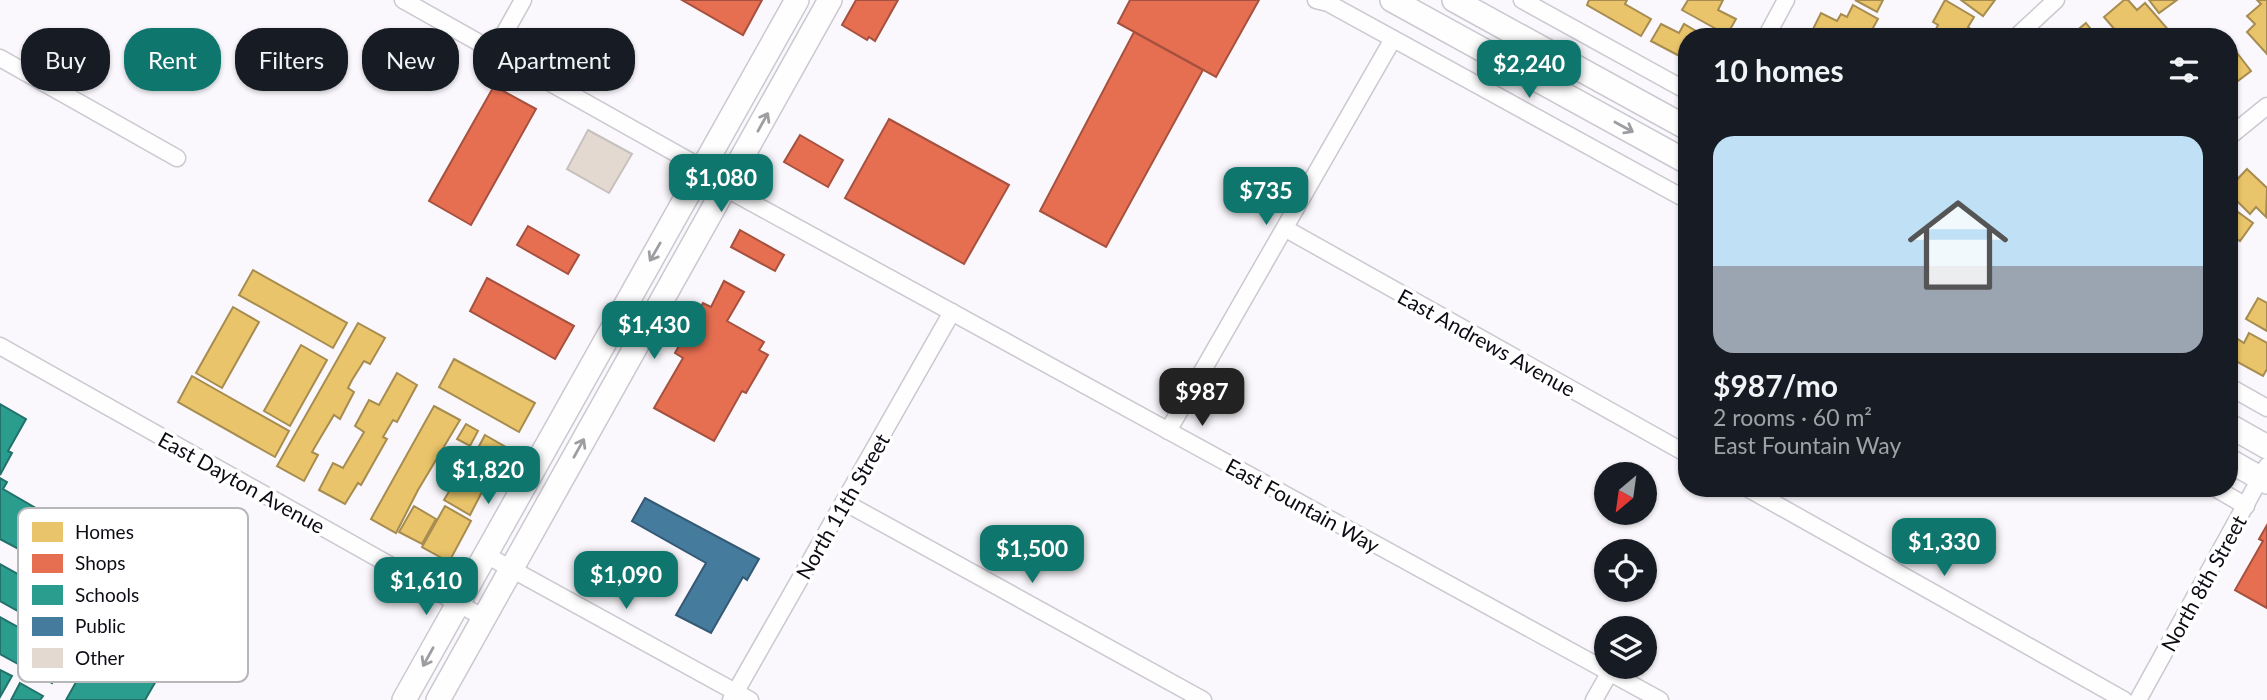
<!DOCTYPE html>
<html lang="en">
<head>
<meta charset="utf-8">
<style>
  body { margin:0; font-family:Lato,sans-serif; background:#20242c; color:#f1f3f6; height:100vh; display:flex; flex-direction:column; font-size:26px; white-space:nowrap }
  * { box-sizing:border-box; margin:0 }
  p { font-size:23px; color:#9ea1a6 }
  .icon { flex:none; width:38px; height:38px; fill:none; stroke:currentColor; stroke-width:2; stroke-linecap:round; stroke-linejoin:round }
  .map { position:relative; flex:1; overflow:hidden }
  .panel { position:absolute; left:1678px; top:28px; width:560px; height:469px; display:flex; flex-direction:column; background:#171b24; border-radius:28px; box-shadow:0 2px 5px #0004 }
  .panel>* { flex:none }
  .banner { position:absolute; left:21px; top:28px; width:665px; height:63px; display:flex; gap:14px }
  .needle { width:46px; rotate:209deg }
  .controls { position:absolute; left:1594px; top:462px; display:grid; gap:14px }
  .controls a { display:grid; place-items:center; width:63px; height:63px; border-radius:50%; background:#171b24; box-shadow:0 2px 5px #0004; font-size:35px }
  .price { position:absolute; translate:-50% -60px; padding:0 16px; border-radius:14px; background:#0f766e; color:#fff; font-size:23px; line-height:46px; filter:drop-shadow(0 2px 4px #0008) }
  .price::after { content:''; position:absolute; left:50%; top:42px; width:21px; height:16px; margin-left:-10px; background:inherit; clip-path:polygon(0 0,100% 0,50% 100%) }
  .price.selected { background:#222; color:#fff }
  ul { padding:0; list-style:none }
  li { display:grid; align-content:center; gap:14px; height:371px; padding:0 35px }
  li span { display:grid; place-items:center; height:217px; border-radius:21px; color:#555 }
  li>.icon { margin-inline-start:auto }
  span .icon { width:126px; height:126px; fill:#fffc; stroke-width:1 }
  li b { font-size:30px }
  h2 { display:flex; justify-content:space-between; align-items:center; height:84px; padding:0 35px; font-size:30px }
  .pill { padding:0 24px; border-radius:28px; background:#171b24; box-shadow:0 2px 5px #0004; font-size:24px; line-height:63px }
  .pill.selected { background:#0f766e; color:#fff }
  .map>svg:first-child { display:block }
  .homes { fill:#e9c46a; stroke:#a78c50; stroke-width:2 }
  .shops { fill:#e76f51; stroke:#a6513f; stroke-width:2 }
  .schools { fill:#2a9d8f; stroke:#22716a; stroke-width:2 }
  .public { fill:#457b9d; stroke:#345974; stroke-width:2 }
  .building { fill:#e3d9d0; stroke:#c6c1be; stroke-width:2 }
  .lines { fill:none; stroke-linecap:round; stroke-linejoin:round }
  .street-casing { stroke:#cbc8d0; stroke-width:19 }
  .secondary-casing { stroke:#cbc8d0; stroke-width:26 }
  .street { stroke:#fefeff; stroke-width:16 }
  .secondary { stroke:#fefeff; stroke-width:23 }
  .oneway { stroke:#9e9da1 }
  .labels { text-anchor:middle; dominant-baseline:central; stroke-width:7; stroke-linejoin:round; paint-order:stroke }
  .street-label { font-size:21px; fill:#0e0b15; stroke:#fff }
  .key { fill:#fff; stroke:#b7b6b9; stroke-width:2 }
  .key-label { font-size:19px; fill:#0e0b15 }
</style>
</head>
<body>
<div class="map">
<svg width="2267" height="700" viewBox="0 0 2267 700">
  <rect width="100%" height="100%" fill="#faf8fc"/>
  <g class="homes">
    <path d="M1589 0H1627L1625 4 1651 19 1641 36 1587 5Z"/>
    <path d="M1688 0H1723L1718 10 1736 19 1727 35 1682 10Z"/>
    <path d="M1855 0H1883L1877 12Z"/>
    <path d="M1945 0 1974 17 1968 27 1972 30 1968 37H1932L1938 25 1933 22Z"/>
    <path d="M1961 0H1995L1983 16Z"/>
    <path d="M2124 0H2128L2137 10 2145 3 2172 34 2121 37 2104 17Z"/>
    <path d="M2149 0H2177L2159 13Z"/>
    <path d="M2257 0H2267V54L2247 32 2255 24 2247 16 2261 4Z"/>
    <path d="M1853 5 1878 19 1868 37H1829L1813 29 1821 13 1837 21 1841 14 1847 17Z"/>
    <path d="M2086 23 2097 37H2069Z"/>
    <path d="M1661 24 1679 33 1684 24 1706 37H1687V60L1651 41Z"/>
    <path d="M2234 49 2251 71 2230 87V52Z"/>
    <path d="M2247 169 2267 188 2266 217 2256 207 2250 214 2230 194V187Z"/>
    <path d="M2238 212 2253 223 2240 241 2230 234V218L2232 220Z"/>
    <path d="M253 270 347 323 333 348 239 295Z"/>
    <path d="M2258 298 2267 303V331L2246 319Z"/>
    <path d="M233 307 259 322 222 388 196 373Z"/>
    <path d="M358 323 385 338 370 364 364 361 352 380 348 388 354 392 340 419 334 415 319 440 312 452 318 455 304 481 277 466Z"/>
    <path d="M2249 333 2267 343V369L2263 376 2230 358V334L2244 343Z"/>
    <path d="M301 345 327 360 290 426 264 411Z"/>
    <path d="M454 359 535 403 519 432 439 387Z"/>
    <path d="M397 373 417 385 397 422 393 420 383 437 387 439 361 485 358 483 345 504 319 490 333 463 343 468 364 432 355 426 369 400 379 405Z"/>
    <path d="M192 376 289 431 275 457 178 402Z"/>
    <path d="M434 406 460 420 418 490 396 533 371 519Z"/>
    <path d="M466 424 478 431 470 446 457 439Z"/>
    <path d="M485 435 511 450 489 490 463 476Z"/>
    <path d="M457 478 482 492 470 515 444 500Z"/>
    <path d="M414 506 436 519 422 544 399 532Z"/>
    <path d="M445 506 471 521 449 562 422 547Z"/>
  </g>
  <g class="shops">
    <path d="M682 0H762L743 35Z"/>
    <path d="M856 0H898L875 41 869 37 867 40 842 25Z"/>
    <path d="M1130 0H1259L1216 77 1118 23Z"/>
    <path d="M1134 32 1203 70 1106 247 1040 211Z"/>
    <path d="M494 86 536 109 471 225 429 201Z"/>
    <path d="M889 119 1009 185 964 264 845 198Z"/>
    <path d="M800 135 843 160 828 187 784 162Z"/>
    <path d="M528 226 579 255 568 274 517 245Z"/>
    <path d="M740 230 784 255 775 271 731 247Z"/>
    <path d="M487 278 574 326 555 359 470 311Z"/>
    <path d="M724 281 744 292 727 321 764 342 759 350 768 355 746 393 742 391 714 441 654 408 683 358 675 353 703 303 711 307Z"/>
    <path d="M2267 525V608L2235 590 2263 541 2259 539Z"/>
  </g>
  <g class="schools">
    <path d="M0 404 26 419 8 451 12 453 0 475Z"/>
    <path d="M0 478 7 482 3 489 46 514 24 552 0 539Z"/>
    <path d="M131 558 209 603 193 631 187 627 145 700H66L121 602 109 596Z"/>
    <path d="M0 564 57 596 41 624 0 601Z"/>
    <path d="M0 617 34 636 18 664 0 654Z"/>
    <path d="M44 645 67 657 52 683 30 670Z"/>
    <path d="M0 670 12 676 0 697Z"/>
    <path d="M20 683 43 696 40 700H11Z"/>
  </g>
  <path class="public" d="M645 498 759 559 747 580 743 577 711 633 676 615 706 563 632 521Z"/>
  <path class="building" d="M588 130 632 154 609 193 567 169Z"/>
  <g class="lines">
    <g class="street-casing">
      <g id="street">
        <path d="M403 0 702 168"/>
        <path d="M1316 0 1328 3 1687 200"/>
        <path d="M1522 0 1687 91"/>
        <path d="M1766 37 1786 0"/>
        <path d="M2016 37 2056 0"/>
        <path d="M494 52 523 0"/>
        <path d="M0 58 177 158"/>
        <path d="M2230 136 2267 106"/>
        <path d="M725 188 1660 700"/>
        <path d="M1286 229 1687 454"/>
        <path d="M0 346 484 618"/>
        <path d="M2230 387 2267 408"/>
        <path d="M1168 431 1393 39"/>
        <path d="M1747 488 2124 700"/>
        <path d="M2215 488 2246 506"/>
        <path d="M844 502 1203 700"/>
        <path d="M486 555 750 700"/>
        <path d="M731 700 952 312"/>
        <path d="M1594 700 1610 672"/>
        <path d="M2138 700 2267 466"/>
      </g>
    </g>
    <g class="secondary-casing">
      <g id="secondary">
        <path d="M1392 0 1687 162"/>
        <path d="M1454 0 1687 128"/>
        <path d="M2230 426 2267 447"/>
        <path d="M2230 461 2267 482"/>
        <path d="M404 700 797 0"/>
        <path d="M438 700 830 0"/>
      </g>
    </g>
    <use href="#street" class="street"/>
    <use href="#secondary" class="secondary"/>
  </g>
  <defs><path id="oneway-shaft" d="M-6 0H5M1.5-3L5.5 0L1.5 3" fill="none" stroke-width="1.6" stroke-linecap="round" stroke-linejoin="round" transform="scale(1.75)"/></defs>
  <g class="oneway">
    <use href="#oneway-shaft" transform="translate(763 122) rotate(-61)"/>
    <use href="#oneway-shaft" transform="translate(1624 127) rotate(29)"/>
    <use href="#oneway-shaft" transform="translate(655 252) rotate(120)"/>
    <use href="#oneway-shaft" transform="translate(579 448) rotate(-61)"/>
    <use href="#oneway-shaft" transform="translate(428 657) rotate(119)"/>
  </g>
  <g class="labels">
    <g class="street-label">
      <text transform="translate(1487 342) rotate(29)">East Andrews Avenue</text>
      <text transform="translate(242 482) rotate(29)">East Dayton Avenue</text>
      <text transform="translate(1303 505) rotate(29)">East Fountain Way</text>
      <text transform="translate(842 506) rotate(-60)">North 11th Street</text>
      <text transform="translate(2203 583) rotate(-61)">North 8th Street</text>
    </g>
  </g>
  <rect x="18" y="508" width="230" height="174" rx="10" class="key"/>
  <rect x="32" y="522" width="31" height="20" fill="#e9c46a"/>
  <rect x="32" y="554" width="31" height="19" fill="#e76f51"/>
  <rect x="32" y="585" width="31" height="20" fill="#2a9d8f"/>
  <rect x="32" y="617" width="31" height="19" fill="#457b9d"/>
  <rect x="32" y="648" width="31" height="20" fill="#e3d9d0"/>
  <g class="key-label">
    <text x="75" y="539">Homes</text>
    <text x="75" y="570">Shops</text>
    <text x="75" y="602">Schools</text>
    <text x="75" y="633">Public</text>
    <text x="75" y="665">Other</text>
  </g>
</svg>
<div class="controls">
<a><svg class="needle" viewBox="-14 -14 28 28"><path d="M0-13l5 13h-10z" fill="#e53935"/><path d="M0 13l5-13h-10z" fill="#9ea1a6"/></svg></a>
<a><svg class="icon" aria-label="locate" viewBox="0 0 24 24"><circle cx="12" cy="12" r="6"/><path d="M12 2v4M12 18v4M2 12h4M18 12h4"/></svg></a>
<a><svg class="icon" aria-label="layers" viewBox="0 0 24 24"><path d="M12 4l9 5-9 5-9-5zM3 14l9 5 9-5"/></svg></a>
</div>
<b class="price" style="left:1529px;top:100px">$2,240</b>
<b class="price" style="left:721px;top:214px">$1,080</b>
<b class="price" style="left:1266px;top:227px">$735</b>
<b class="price" style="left:654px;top:361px">$1,430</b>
<b class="price selected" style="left:1202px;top:428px">$987</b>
<b class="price" style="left:488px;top:506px">$1,820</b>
<b class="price" style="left:1944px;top:578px">$1,330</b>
<b class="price" style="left:1032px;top:585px">$1,500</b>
<b class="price" style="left:626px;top:611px">$1,090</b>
<b class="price" style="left:426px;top:617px">$1,610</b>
<div class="banner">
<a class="pill">Buy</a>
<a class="pill selected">Rent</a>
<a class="pill">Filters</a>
<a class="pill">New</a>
<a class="pill">Apartment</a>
</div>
<section class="panel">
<h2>10 homes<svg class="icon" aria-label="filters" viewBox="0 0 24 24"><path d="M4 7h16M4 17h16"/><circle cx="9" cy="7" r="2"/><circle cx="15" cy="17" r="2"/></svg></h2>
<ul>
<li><span style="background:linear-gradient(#bfe0f5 60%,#9aa5b1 0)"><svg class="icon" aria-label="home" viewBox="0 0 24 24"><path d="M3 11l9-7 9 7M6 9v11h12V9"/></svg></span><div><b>$987/mo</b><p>2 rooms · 60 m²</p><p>East Fountain Way</p></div></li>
</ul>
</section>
</div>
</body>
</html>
